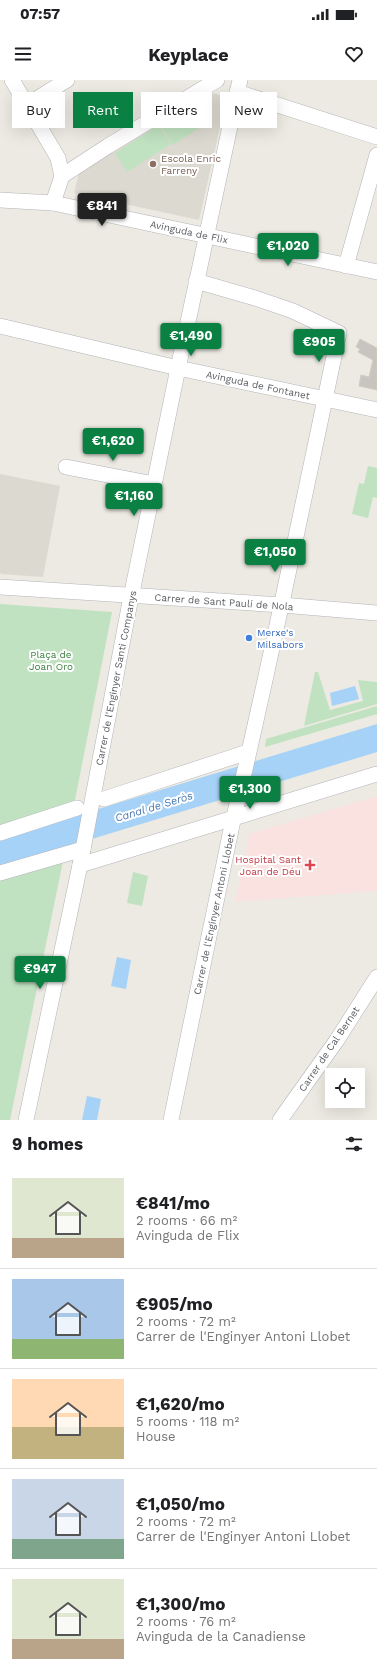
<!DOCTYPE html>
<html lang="en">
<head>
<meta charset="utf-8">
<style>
  body { margin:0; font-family:"Work Sans",sans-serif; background:#f6f6f6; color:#202124; height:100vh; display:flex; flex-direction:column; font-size:15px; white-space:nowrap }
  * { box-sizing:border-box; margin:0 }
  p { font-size:13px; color:#757577 }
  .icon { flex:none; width:22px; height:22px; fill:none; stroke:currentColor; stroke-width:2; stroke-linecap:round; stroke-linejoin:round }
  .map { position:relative; height:1040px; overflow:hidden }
  .panel { display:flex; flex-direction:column; background:#fff; flex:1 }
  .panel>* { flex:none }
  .guide { position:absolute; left:12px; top:12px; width:353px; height:36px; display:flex; gap:8px }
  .controls { position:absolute; left:325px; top:988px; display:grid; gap:8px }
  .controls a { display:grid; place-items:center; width:40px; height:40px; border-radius:0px; background:#fff; box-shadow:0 4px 16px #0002; font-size:20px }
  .price { position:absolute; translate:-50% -34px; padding:0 9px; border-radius:4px; background:#0b8043; color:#fff; font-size:13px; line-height:26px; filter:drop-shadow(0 1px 2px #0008) }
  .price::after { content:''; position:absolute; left:50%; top:24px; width:12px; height:9px; margin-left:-6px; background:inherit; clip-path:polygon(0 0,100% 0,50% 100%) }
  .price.active { background:#222; color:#fff }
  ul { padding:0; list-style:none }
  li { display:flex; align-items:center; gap:12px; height:100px; padding:0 12px }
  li+li { border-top:1px solid #e0e0e0 }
  li span { display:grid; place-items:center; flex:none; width:112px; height:80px; border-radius:0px; color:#555 }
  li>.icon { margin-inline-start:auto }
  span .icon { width:48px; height:48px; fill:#fffc; stroke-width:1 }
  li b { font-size:17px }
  h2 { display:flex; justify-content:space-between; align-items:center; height:48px; padding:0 12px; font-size:17px }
  .tag { padding:0 14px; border-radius:0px; background:#fff; box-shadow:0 4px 16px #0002; font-size:14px; line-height:36px }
  .tag.active { background:#0b8043; color:#fff }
  .status { display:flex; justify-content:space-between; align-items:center; height:28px; padding:0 20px; background:#fff; direction:ltr }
  .status svg { height:11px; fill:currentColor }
  header { display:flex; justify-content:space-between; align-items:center; height:52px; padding:0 12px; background:#fff; font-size:18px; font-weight:700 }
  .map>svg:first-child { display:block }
  .education { fill:#dcd9d0 }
  .medical { fill:#f9e2df }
  .green { fill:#c0e2c1 }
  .water { fill:#a6d2f8 }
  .building { fill:#c8c4c0; stroke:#d0ccc1 }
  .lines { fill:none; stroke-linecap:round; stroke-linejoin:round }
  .minor-casing { stroke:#b3b4b9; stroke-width:16 }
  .minor { stroke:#fff; stroke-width:15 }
  .education-dot { fill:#8d6e63; stroke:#fff; stroke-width:1.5 }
  .shop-dot { fill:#3f7fe0; stroke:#fff; stroke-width:1.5 }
  .health-dot { fill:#e0444e; stroke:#fff; stroke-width:1.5 }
  .labels { text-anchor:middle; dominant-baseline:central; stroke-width:4; stroke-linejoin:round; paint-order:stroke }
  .education-label { font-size:10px; fill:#785e54; stroke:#fff; text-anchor:start }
  .street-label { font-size:10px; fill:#5a5d62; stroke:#fff }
  .shop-label { font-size:10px; fill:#366cbe; stroke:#fff; text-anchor:start }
  .park-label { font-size:10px; fill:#3b8040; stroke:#fff }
  .health-label { font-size:10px; fill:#be3a42; stroke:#fff; text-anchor:end }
  .water-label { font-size:11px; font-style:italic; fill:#4878b1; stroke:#fff }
</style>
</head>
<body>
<div class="status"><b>07:57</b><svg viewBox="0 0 49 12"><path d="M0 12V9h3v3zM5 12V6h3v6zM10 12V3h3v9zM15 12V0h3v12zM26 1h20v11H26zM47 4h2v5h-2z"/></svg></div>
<header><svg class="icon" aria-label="menu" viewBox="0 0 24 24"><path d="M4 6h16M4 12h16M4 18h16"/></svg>Keyplace<svg class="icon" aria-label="heart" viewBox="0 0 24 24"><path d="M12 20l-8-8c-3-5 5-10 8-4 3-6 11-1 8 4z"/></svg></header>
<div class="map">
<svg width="377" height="1040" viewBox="0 0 377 1040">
  <rect width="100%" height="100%" fill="#eceae2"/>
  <g class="education">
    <path d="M208 12 227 17 199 140 74 113 79 93Z"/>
    <path d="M0 394 60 406 43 497 1 494 0 492Z"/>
  </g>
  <path class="medical" d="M377 716V811L235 822 249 754Z"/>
  <g class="green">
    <path d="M199 20 211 40 173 65 160 44Z"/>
    <path d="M159 45 171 64 127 92 115 73Z"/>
    <path d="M368 386 377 388V418L373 417 368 438 352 434 359 403 364 404Z"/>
    <path d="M0 524 112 532 62 786 10 1040H0Z"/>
    <path d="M315 592H318L330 630 363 621 358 600 377 602V624L304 646Z"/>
    <path d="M377 626V634L265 667 266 659Z"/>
    <path d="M133 792 148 796 142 826 127 823Z"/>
  </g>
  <g class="water">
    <path d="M355 606 359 619 332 626 330 613Z"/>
    <path d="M377 644V672L0 787V759Z"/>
    <path d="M117 877 131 880 126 909 111 906Z"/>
    <path d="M87 1016 101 1019 97 1040H82Z"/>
  </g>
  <path class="building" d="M360 259 377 268V310L359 306 361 295 369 297 373 280 358 272 360 269 356 267Z"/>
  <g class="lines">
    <g class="minor-casing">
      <g id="minor">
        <path d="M12 0 58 78 62 96 53 123"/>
        <path d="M237 12 377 57"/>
        <path d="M27 25 67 0"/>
        <path d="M62 96 108 66 217 0"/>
        <path d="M0 120 53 123 377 192"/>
        <path d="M346 186 377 75"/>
        <path d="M0 246 178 288 377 330"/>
        <path d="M66 387 154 404"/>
        <path d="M0 507 282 525 377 533"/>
        <path d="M104 719 248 672"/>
        <path d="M0 753 77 728"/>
        <path d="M80 785 377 694"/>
        <path d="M0 793 83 769"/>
        <path d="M26 1040 80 785 130 522 177 293 240 0"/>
        <path d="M171 1040 232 745C271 582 304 417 339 253L293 231 255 218 196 201"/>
        <path d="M280 1040 337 960 377 897"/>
      </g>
    </g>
    <use href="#minor" class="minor"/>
  </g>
  <circle class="education-dot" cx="153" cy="84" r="4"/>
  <circle class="shop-dot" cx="249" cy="558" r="4"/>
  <path class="health-dot" d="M308 779h4v4h4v4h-4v4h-4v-4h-4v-4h4z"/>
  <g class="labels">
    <g class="education-label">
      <text x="161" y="78">Escola Enric<tspan x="161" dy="12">Farreny</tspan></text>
    </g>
    <g class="street-label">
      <text transform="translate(189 152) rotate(12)">Avinguda de Flix</text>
      <text transform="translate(258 305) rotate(12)">Avinguda de Fontanet</text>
      <text transform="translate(224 522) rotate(4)">Carrer de Sant Paulí de Nola</text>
      <text transform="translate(116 598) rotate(-79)">Carrer de l'Enginyer Santi Companys</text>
      <text transform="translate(214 834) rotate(-78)">Carrer de l'Enginyer Antoni Llobet</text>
      <text transform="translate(329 969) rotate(-56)">Carrer de Cal Bernet</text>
    </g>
    <g class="shop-label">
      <text x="257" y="552">Merxe's<tspan x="257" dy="12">Milsabors</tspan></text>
    </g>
    <g class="park-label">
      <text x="51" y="574">Plaça de<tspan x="51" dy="12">Joan Oro</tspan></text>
    </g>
    <g class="health-label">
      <text x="301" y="779">Hospital Sant<tspan x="301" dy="12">Joan de Déu</tspan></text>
    </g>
    <g class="water-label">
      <text transform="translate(154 727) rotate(-17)">Canal de Seròs</text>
    </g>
  </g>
</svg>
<div class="controls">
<a><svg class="icon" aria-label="locate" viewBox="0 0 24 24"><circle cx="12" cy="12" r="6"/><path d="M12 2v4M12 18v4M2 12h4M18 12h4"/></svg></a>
</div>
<b class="price active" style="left:102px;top:147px">€841</b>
<b class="price" style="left:288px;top:187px">€1,020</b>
<b class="price" style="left:191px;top:277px">€1,490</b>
<b class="price" style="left:319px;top:283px">€905</b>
<b class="price" style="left:113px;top:382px">€1,620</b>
<b class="price" style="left:134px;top:437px">€1,160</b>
<b class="price" style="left:275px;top:493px">€1,050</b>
<b class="price" style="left:250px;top:730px">€1,300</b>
<b class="price" style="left:40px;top:910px">€947</b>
<div class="guide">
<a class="tag">Buy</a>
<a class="tag active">Rent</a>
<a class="tag">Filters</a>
<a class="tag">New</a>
</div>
</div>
<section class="panel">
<h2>9 homes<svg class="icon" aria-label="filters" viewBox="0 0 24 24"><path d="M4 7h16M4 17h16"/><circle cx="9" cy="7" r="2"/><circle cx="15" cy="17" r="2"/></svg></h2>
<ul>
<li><span style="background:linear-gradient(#dfe7d0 75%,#b9a48a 0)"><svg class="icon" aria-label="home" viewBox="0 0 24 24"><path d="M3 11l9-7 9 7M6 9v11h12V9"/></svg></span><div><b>€841/mo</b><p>2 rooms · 66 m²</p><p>Avinguda de Flix</p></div></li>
<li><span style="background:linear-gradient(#a9c7e8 75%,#8fb573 0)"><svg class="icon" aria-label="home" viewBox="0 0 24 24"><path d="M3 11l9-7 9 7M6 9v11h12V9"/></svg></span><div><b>€905/mo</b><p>2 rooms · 72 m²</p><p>Carrer de l'Enginyer Antoni Llobet</p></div></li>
<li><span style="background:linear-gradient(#ffd9b3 60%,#c2b280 0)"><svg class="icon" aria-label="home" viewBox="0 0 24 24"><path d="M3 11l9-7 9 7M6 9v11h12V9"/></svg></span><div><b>€1,620/mo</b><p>5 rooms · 118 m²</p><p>House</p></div></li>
<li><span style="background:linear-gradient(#c9d6e8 75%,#7fa58c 0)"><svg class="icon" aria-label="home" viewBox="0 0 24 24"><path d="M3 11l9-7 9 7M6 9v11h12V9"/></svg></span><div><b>€1,050/mo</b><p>2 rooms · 72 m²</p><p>Carrer de l'Enginyer Antoni Llobet</p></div></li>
<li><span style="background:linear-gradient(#dfe7d0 75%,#b9a48a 0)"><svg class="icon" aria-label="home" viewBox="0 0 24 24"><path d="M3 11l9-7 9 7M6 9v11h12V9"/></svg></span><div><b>€1,300/mo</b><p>2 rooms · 76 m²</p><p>Avinguda de la Canadiense</p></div></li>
</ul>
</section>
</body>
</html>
